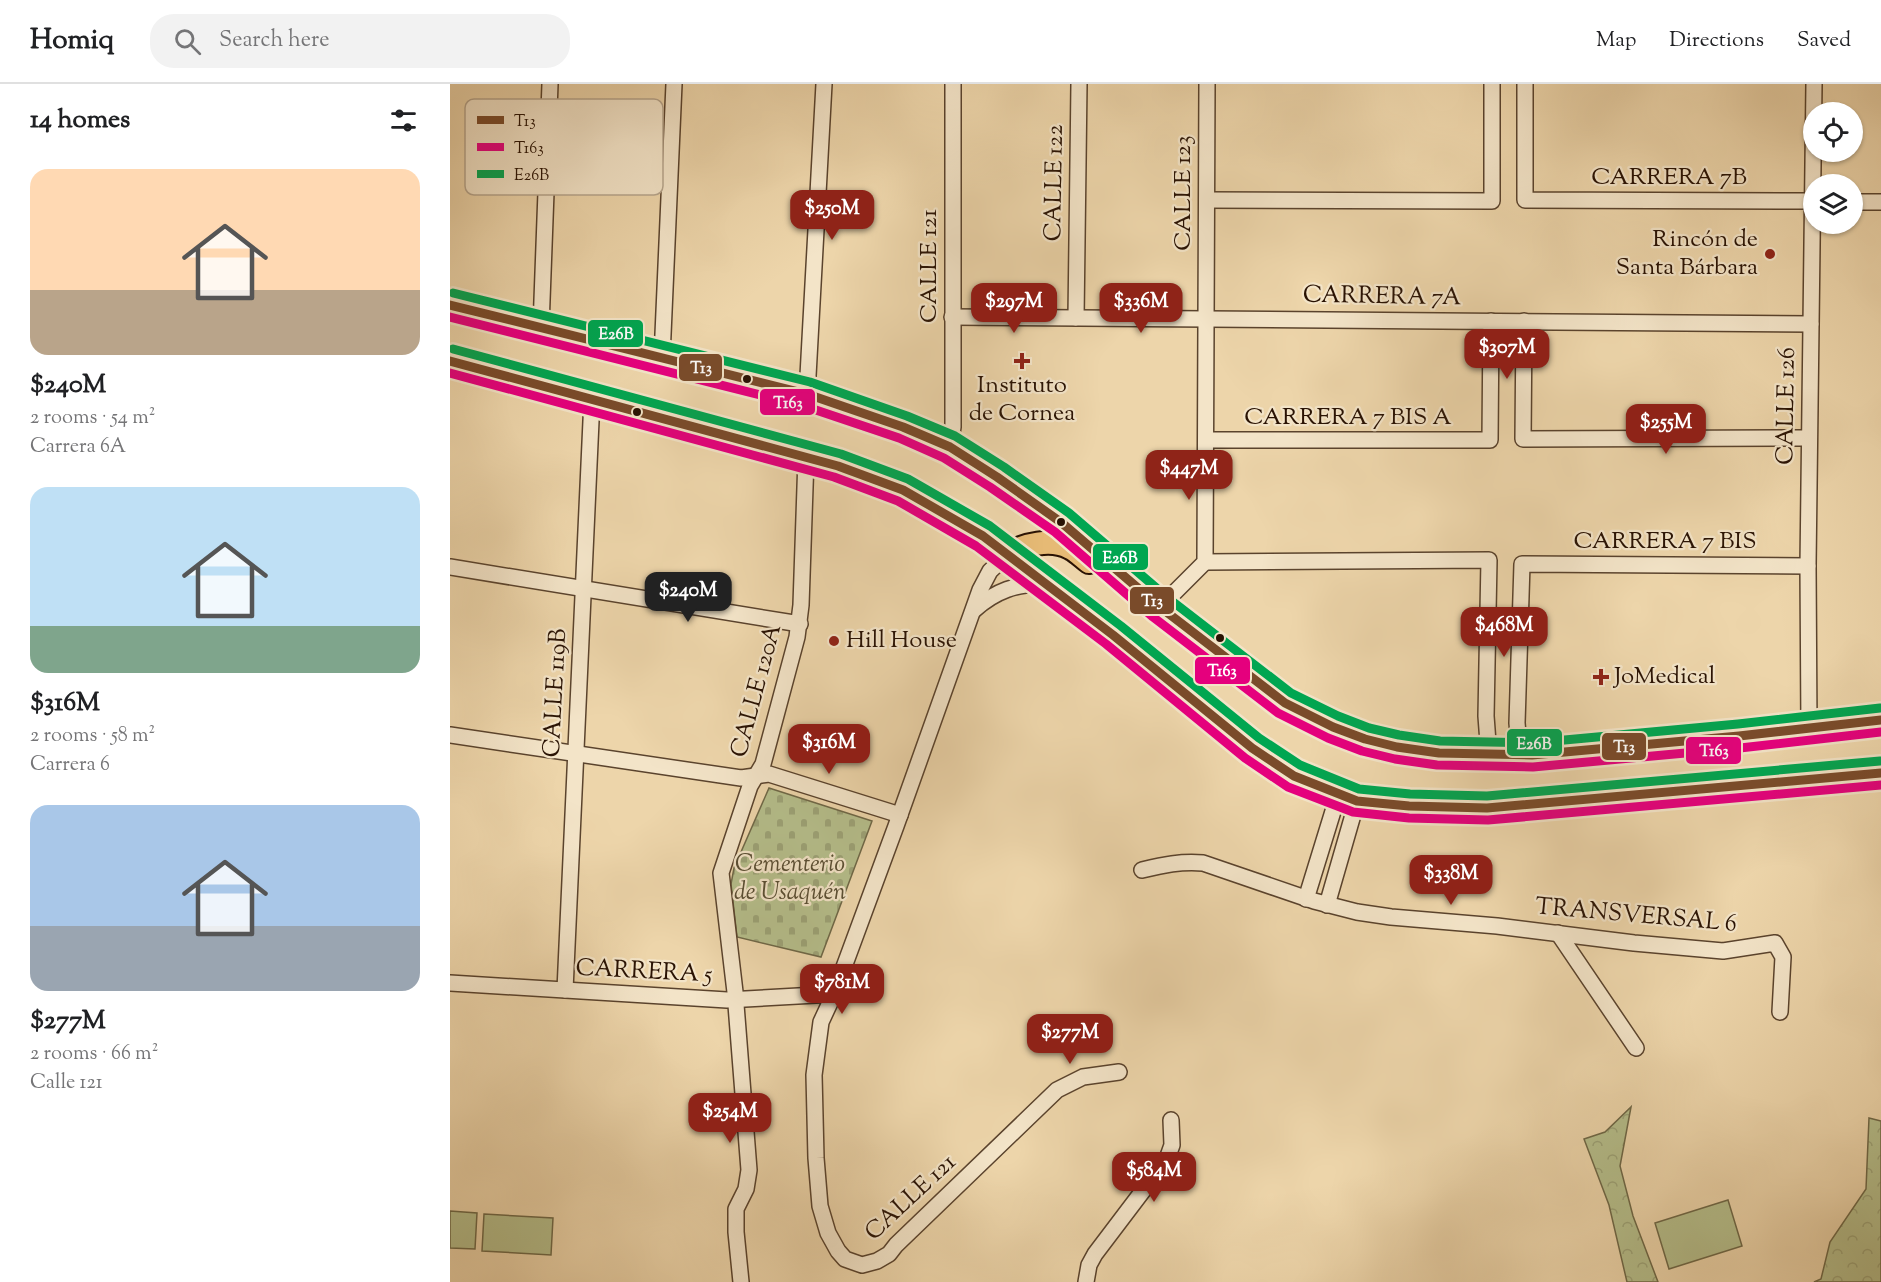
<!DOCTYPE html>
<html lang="en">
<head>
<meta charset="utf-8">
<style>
  body { margin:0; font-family:"Sorts Mill Goudy",serif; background:#f2f2f2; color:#202124; height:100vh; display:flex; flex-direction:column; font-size:22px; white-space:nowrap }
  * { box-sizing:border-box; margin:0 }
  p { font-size:20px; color:#757577 }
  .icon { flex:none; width:33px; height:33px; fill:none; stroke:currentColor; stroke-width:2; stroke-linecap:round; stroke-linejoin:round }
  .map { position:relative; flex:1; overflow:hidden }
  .panel { display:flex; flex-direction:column; background:#fff; width:450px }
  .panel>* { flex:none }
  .fabs { position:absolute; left:1353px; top:18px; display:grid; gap:12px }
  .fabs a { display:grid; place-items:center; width:60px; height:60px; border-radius:50%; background:#fff; box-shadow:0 2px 4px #0004; font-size:30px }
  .price { position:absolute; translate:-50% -51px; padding:0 14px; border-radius:12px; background:#8f2418; color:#fff; font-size:20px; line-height:39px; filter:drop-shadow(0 2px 3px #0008) }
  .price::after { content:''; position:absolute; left:50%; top:36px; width:18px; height:14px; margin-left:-9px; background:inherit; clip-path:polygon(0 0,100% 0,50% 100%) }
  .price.current { background:#222; color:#fff }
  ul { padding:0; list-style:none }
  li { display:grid; align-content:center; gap:12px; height:318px; padding:0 30px }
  li span { display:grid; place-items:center; height:186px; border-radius:18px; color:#555 }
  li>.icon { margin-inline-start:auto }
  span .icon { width:108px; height:108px; fill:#fffc; stroke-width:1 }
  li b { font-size:26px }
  h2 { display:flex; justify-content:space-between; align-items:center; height:72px; padding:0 30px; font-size:26px }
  header { display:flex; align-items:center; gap:36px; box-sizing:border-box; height:84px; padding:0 30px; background:#fff; border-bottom:2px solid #e0e0e0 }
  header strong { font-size:28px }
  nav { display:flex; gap:33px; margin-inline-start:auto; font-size:21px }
  .search { width:420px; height:54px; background:#f2f2f2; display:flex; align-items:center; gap:15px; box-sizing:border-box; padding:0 21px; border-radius:24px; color:#757577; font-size:22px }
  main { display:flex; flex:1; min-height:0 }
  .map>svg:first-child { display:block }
  .forest { fill:url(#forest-crowns); stroke:#6f6847; stroke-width:1.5 }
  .cemetery { fill:url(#cemetery-stones); stroke:#6f6847; stroke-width:1.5 }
  .pitch { fill:#b5be8b; stroke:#6f6847; stroke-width:1.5 }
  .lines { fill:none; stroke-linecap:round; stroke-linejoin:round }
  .minor-casing { stroke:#5a432d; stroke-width:18 }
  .primary-casing { stroke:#291203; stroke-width:26 }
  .minor { stroke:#f3e4c8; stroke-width:15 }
  .primary { stroke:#e6ba75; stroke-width:22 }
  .bus-1-casing { stroke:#f3e4c8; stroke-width:14 }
  .bus-2-casing { stroke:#f3e4c8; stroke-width:14 }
  .bus-3-casing { stroke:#f3e4c8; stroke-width:14 }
  .bus-1 { stroke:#7a4b2a; stroke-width:9 }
  .bus-2 { stroke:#e5007d; stroke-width:9 }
  .bus-3 { stroke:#00a651; stroke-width:9 }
  .poi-dot { fill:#8f2418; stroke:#f3e4c8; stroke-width:2 }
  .bus-dot { fill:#291203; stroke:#f3e4c8; stroke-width:2 }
  .labels { text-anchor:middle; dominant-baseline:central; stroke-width:4.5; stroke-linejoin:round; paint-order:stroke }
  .street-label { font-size:24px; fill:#291203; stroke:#f3e4c8 }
  .poi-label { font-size:24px; fill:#291203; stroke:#f3e4c8; text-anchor:start }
  .park-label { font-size:24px; font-style:italic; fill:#5a4e33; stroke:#f3e4c8 }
  .key { fill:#f3e4c8; stroke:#b6a58d; stroke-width:1.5 }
  .key-label { font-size:16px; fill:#291203 }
  .line-badge { stroke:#f3e4c8; stroke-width:2 }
  .badge-label { font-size:16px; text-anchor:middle; font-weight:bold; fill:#fff }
</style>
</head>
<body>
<header>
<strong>Homiq</strong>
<div class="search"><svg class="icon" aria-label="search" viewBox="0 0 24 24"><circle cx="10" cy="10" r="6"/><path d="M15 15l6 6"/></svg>Search here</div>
<nav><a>Map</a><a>Directions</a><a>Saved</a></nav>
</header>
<main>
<section class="panel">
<h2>14 homes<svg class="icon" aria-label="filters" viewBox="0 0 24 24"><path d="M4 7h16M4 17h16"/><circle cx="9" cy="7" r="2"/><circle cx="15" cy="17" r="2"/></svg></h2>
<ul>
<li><span style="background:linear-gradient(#ffd9b3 65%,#b9a48a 0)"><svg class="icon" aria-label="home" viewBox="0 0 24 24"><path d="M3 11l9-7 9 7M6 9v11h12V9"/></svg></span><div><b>$240M</b><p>2 rooms · 54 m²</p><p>Carrera 6A</p></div></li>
<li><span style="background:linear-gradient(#bfe0f5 75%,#7fa58c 0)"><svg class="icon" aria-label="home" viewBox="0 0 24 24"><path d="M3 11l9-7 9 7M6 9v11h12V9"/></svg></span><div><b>$316M</b><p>2 rooms · 58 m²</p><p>Carrera 6</p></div></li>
<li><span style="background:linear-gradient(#a9c7e8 65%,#9aa5b1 0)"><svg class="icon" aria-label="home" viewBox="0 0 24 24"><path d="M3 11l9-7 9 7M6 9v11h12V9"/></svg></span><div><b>$277M</b><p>2 rooms · 66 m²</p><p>Calle 121</p></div></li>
</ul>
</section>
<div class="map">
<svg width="1431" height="1198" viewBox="0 0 1431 1198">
  <defs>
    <pattern id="forest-crowns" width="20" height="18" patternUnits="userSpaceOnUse" patternTransform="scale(1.5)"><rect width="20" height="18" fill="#b5be8b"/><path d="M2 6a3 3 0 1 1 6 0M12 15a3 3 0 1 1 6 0" fill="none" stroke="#9ca276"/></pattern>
    <pattern id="cemetery-stones" width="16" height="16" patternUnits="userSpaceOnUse" patternTransform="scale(1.5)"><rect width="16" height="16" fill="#b5be8b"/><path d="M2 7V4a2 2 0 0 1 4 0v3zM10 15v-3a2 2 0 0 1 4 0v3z" fill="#9ca276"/></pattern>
  </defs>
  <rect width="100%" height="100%" fill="#edd5aa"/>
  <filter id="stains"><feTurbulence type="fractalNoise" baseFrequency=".00333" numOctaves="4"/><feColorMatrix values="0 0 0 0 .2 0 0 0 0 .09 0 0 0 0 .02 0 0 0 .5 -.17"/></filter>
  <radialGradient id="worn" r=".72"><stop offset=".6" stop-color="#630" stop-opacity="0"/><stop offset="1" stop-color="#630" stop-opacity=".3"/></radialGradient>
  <g class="forest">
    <path d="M1181 1023 1170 1082 1183 1132 1208 1198H1177L1159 1121 1134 1055 1155 1048Z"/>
    <path d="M1419 1034 1431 1037V1198H1364L1371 1195 1380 1158 1416 1105Z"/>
  </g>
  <path class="cemetery" d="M319 704 422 737 371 873 287 853 281 800 284 784Z"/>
  <g class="pitch">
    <path d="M1278 1116 1292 1162 1219 1185 1205 1139Z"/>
    <path d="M0 1127 27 1129 25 1165 0 1164Z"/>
    <path d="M34 1130 103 1134 101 1171 32 1167Z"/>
  </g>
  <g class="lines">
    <g class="minor-casing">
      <g id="minor">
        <path d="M1075 0V116L1364 117"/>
        <path d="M757 116 1042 117V0"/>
        <path d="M1402 118H1431"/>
        <path d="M502 233 1361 240"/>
        <path d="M626 234 629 0"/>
        <path d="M1074 237 1073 355 1359 354"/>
        <path d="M91 243 100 0"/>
        <path d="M212 273 224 0"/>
        <path d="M357 310 374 0"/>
        <path d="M756 356H1040L1041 237"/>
        <path d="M500 363 503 343V0"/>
        <path d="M557 471 540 487 530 506 446 742 384 910 371 938 364 991 366 1074 370 1122 378 1149 388 1167 395 1175 412 1181 427 1177 439 1170 446 1161 607 1006 633 993 669 988"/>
        <path d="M755 478 1039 476 1036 632 1039 672"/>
        <path d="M0 483 350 540"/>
        <path d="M710 523 755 478 757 0"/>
        <path d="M524 526C545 507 567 499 596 500"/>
        <path d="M1359 645 1358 482 1364 0"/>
        <path d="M0 651 291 694 319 690 450 731"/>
        <path d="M1070 672 1067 639 1072 480 1358 482"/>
        <path d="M692 786C713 781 731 777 753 779L864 817 907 828 941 833 1047 842 1184 859 1273 867 1325 859 1333 873 1330 928"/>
        <path d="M856 815 888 711"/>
        <path d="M877 821 907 717"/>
        <path d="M1108 849 1186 964"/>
        <path d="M0 899 277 916 384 910"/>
        <path d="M115 906 142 315"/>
        <path d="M291 1198 286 1148V1125L296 1105 299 1086 285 908 271 789 300 702 313 680 347 553 351 521 356 374"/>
        <path d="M636 1198 639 1181 645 1170 717 1075 722 1061 721 1036"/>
      </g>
    </g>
    <g class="primary-casing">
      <g id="primary">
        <path d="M0 221 357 310 453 343 500 363 547 393 612 439 710 523 835 619 883 643 915 655 947 663 989 669 1082 671 1289 652 1431 636"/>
        <path d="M0 277 388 382 453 406 533 452 663 551 802 664 844 692 888 711 907 717 959 722 1037 724 1431 689"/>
        <path d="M557 471C573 460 602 454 620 464 627 467 633 474 639 478"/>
      </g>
    </g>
    <use href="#minor" class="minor"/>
    <use href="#primary" class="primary"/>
    <g class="bus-1-casing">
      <g id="bus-1">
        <path d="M0 221 357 310 453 343 500 363 547 393 612 439 710 523 835 619 883 643 915 655 947 663 989 669 1082 671 1289 652 1431 636"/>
        <path d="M0 277 388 382 453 406 533 452 663 551 802 664 844 692 907 717 959 722 1037 724 1431 689"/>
      </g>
    </g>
    <g class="bus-2-casing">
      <g id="bus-2">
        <path d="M0 233 354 322 449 354 494 374 540 403 605 448 703 533 828 629 878 654 912 667 945 675 987 681 1083 683 1290 664 1431 648"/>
        <path d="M0 289 384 393 448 417 526 462 656 560 795 674 838 703 903 728 959 734 1038 736 1431 701"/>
      </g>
    </g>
    <g class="bus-3-casing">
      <g id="bus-3">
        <path d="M3 209 360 298 457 332 505 352 554 383 619 429 718 514 841 609 888 632 919 644 949 651 990 657 1082 659 1288 640 1430 624"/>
        <path d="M3 265 391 370 458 395 540 442 671 542 809 654 850 681 909 705 960 710 1037 712 1430 677"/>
      </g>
    </g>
    <use href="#bus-1" class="bus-1"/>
    <use href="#bus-2" class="bus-2"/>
    <use href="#bus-3" class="bus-3"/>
  </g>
  <g class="poi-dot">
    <circle cx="1320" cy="170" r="6"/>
    <path d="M569 268h6v6h6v6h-6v6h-6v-6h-6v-6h6z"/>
    <circle cx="384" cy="557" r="6"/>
    <path d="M1148 584h6v6h6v6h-6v6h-6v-6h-6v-6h6z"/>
  </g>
  <g class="bus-dot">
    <circle cx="297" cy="295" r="5"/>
    <circle cx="187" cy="328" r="5"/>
    <circle cx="611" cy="438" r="5"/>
    <circle cx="770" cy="554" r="5"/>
  </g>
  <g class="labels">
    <g class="street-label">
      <text x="1219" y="94">CARRERA 7B</text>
      <text transform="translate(605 99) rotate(-89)">CALLE 122</text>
      <text transform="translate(734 109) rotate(-90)">CALLE 123</text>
      <text transform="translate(480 182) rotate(-90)">CALLE 121</text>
      <text transform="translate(932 213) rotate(1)">CARRERA 7A</text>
      <text transform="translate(1337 322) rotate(-89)">CALLE 126</text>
      <text x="898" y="334">CARRERA 7 BIS A</text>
      <text x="1215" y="458">CARRERA 7 BIS</text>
      <text transform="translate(307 607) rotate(-75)">CALLE 120A</text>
      <text transform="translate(106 609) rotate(-87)">CALLE 119B</text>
      <text transform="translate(1186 832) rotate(5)">TRANSVERSAL 6</text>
      <text transform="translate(194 888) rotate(3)">CARRERA 5</text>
      <text transform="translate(461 1114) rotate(-43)">CALLE 121</text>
    </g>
    <g class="poi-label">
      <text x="1308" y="156" text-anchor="end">Rincón de<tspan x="1308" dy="28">Santa Bárbara</tspan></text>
      <text x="572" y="302" text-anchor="middle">Instituto<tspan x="572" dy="28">de Cornea</tspan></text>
      <text x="396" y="557">Hill House</text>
      <text x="1164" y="593">JoMedical</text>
    </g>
    <g class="park-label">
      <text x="340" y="781">Cementerio<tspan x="340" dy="28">de Usaquén</tspan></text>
    </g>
  </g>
  <rect x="15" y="15" width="198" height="96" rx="9" class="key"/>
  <rect x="27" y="32" width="27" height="8" fill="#7a4b2a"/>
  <rect x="27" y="59" width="27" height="8" fill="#e5007d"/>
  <rect x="27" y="86" width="27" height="8" fill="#00a651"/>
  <g class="key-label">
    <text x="64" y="42">T13</text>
    <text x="64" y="69">T163</text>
    <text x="64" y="96">E26B</text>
  </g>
  <g class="line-badge">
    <rect x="137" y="235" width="57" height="29" rx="6" fill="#00a651"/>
    <rect x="228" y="269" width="45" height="29" rx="6" fill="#7a4b2a"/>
    <rect x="309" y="304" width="57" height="28" rx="6" fill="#e5007d"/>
    <rect x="642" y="459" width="57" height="28" rx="6" fill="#00a651"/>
    <rect x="679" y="502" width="46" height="29" rx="6" fill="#7a4b2a"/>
    <rect x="744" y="572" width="57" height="29" rx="6" fill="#e5007d"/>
    <rect x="1056" y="644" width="57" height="29" rx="6" fill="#00a651"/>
    <rect x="1151" y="648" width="46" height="29" rx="6" fill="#7a4b2a"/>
    <rect x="1235" y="652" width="57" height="29" rx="6" fill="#e5007d"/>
  </g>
  <g class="badge-label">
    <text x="166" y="255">E26B</text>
    <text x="251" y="289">T13</text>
    <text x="338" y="324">T163</text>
    <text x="670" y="479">E26B</text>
    <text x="702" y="522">T13</text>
    <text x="772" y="592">T163</text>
    <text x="1084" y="665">E26B</text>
    <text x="1174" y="668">T13</text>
    <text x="1264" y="672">T163</text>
  </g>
  <rect width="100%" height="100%" filter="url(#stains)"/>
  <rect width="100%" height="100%" fill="url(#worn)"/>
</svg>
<div class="fabs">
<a><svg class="icon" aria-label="locate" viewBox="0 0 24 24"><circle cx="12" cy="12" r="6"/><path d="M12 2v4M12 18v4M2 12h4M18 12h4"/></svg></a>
<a><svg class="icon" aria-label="layers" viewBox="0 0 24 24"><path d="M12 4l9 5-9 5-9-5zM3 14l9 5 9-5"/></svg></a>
</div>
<b class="price" style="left:382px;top:157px">$250M</b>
<b class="price" style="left:564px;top:250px">$297M</b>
<b class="price" style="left:691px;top:250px">$336M</b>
<b class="price" style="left:1057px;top:296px">$307M</b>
<b class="price" style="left:1216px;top:371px">$255M</b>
<b class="price" style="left:739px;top:417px">$447M</b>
<b class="price current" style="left:238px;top:539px">$240M</b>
<b class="price" style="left:1054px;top:574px">$468M</b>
<b class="price" style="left:379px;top:691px">$316M</b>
<b class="price" style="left:1001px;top:822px">$338M</b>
<b class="price" style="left:392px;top:931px">$781M</b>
<b class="price" style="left:620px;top:981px">$277M</b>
<b class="price" style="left:280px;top:1060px">$254M</b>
<b class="price" style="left:704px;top:1119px">$584M</b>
</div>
</main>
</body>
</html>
